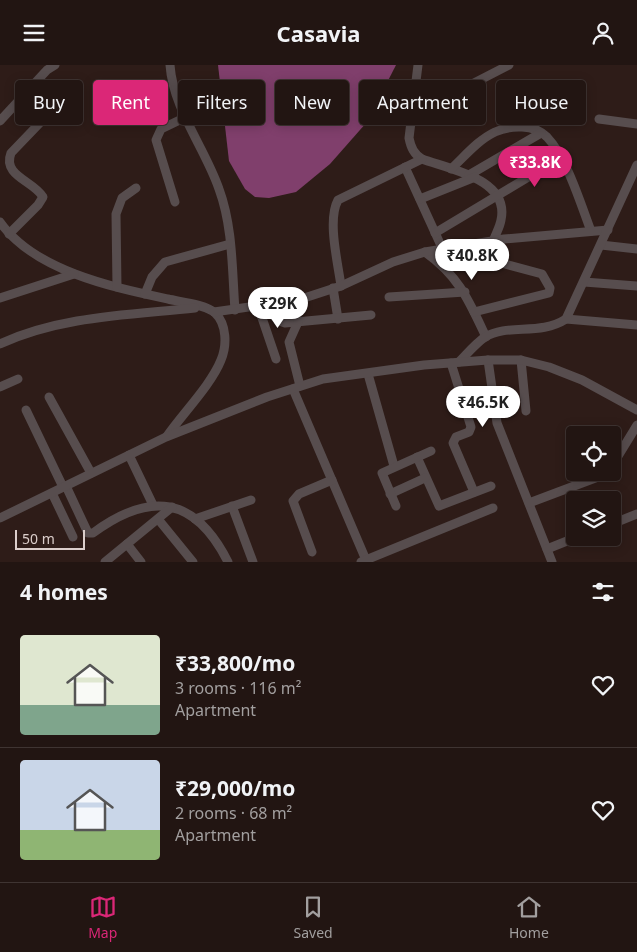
<!DOCTYPE html>
<html lang="en">
<head>
<meta charset="utf-8">
<style>
  body { margin:0; font-family:"Noto Sans",sans-serif; background:#2a1e1b; color:#f1f3f6; height:100vh; display:flex; flex-direction:column; font-size:19px; white-space:nowrap }
  * { box-sizing:border-box; margin:0 }
  p { font-size:16px; color:#a29f9f }
  .icon { flex:none; width:28px; height:28px; fill:none; stroke:currentColor; stroke-width:2; stroke-linecap:round; stroke-linejoin:round }
  .map { position:relative; height:497px; overflow:hidden }
  .drawer { display:flex; flex-direction:column; background:#221512; flex:1 }
  .drawer>* { flex:none }
  .top-card { position:absolute; left:15px; top:15px; width:608px; height:45px; display:flex; gap:10px }
  .controls { position:absolute; left:566px; top:361px; display:grid; gap:10px }
  .controls a { display:grid; place-items:center; width:55px; height:55px; border-radius:5px; background:#221512; box-shadow:0 2px 12px #0003,0 0 0 1px #3f3432; font-size:25px }
  .scale { position:absolute; left:15px; bottom:12px; width:70px; box-sizing:border-box; padding-left:5px; border:2px solid #dbcecb; border-top:0; font-size:14px; line-height:18px; white-space:nowrap; color:#dbcecb; -webkit-text-stroke:4px #2e1c18; paint-order:stroke }
  .price { position:absolute; translate:-50% -42px; padding:0 11px; border-radius:18px; background:#fff; color:#222; font-size:16px; line-height:32px; filter:drop-shadow(0 1px 2px #0008) }
  .price::after { content:''; position:absolute; left:50%; top:30px; width:15px; height:11px; margin-left:-8px; background:inherit; clip-path:polygon(0 0,100% 0,50% 100%) }
  .price.active { background:#db2777; color:#fff }
  ul { padding:0; list-style:none }
  li { display:flex; align-items:center; gap:15px; height:125px; padding:0 20px }
  li+li { border-top:1px solid #3f3432 }
  li span { display:grid; place-items:center; flex:none; width:140px; height:100px; border-radius:5px; color:#555 }
  li>.icon { margin-inline-start:auto }
  span .icon { width:60px; height:60px; fill:#fffc; stroke-width:1 }
  li b { font-size:21px }
  h2 { display:flex; justify-content:space-between; align-items:center; height:60px; padding:0 20px; font-size:21px }
  .tag { padding:0 18px; border-radius:5px; background:#221512; box-shadow:0 2px 12px #0003,0 0 0 1px #3f3432; font-size:18px; line-height:45px }
  .tag.active { background:#db2777; color:#fff }
  header { display:flex; justify-content:space-between; align-items:center; height:65px; padding:0 20px; background:#221512; font-size:22px; font-weight:700 }
  .tabs { display:flex; justify-content:space-around; align-items:center; height:70px; border-top:1px solid #3f3432; background:#221512; font-size:14px; color:#a29f9f }
  .tabs a { display:grid; justify-items:center; gap:2px }
  .tabs .active { color:#db2777 }
  .map>svg:first-child { display:block }
  .water { fill:#803f6c }
  .lines { fill:none; stroke-linecap:round; stroke-linejoin:round }
  .minor { stroke:#574d4e; stroke-width:9 }
</style>
</head>
<body>
<header><svg class="icon" aria-label="menu" viewBox="0 0 24 24"><path d="M4 6h16M4 12h16M4 18h16"/></svg>Casavia<svg class="icon" aria-label="person" viewBox="0 0 24 24"><circle cx="12" cy="8" r="4"/><path d="M4 21q1-7 8-7t8 7"/></svg></header>
<div class="map">
<svg width="637" height="497" viewBox="0 0 637 497">
  <rect width="100%" height="100%" fill="#2e1c18"/>
  <path class="water" d="M218 0H396L367 57 330 99 296 127 269 133 255 132 245 124 229 96Z"/>
  <g class="lines">
    <g class="minor">
      <path d="M170 0C173 44 205 83 219 124 233 162 232 205 235 245"/>
      <path d="M418 0 409 73C411 83 414 89 422 94 449 104 510 114 501 155 500 162 495 170 493 177"/>
      <path d="M412 50 509 0"/>
      <path d="M599 54 637 59"/>
      <path d="M0 56 47 5 55 0"/>
      <path d="M405 102 443 185"/>
      <path d="M451 104C465 91 478 75 495 67 511 60 534 59 547 72 567 93 581 140 591 166"/>
      <path d="M469 110 541 68"/>
      <path d="M420 134 475 112"/>
      <path d="M175 137 156 75 161 64 186 52"/>
      <path d="M0 157C35 206 112 222 168 234 181 237 205 239 215 248 227 259 227 281 221 295 211 320 183 348 167 371"/>
      <path d="M435 168 560 93"/>
      <path d="M9 169 38 140 43 132C34 116 2 111 11 88L58 39"/>
      <path d="M601 180 637 184"/>
      <path d="M425 187C459 211 469 236 486 272"/>
      <path d="M584 217 637 221"/>
      <path d="M341 221C338 198 327 155 338 135L422 94"/>
      <path d="M117 222 116 149 122 133 136 123"/>
      <path d="M333 223 338 254"/>
      <path d="M145 229 152 212 165 197 230 179"/>
      <path d="M389 232 465 227"/>
      <path d="M0 233 74 209"/>
      <path d="M262 240 279 256 285 258 371 250"/>
      <path d="M258 241 276 294"/>
      <path d="M214 247 298 235 341 221 393 197 425 187 504 174 608 165"/>
      <path d="M474 247 549 228 550 223 542 209 501 198"/>
      <path d="M566 254 637 260"/>
      <path d="M298 257 289 277 300 321"/>
      <path d="M0 279C60 251 130 250 195 243"/>
      <path d="M488 295 497 358 552 497"/>
      <path d="M521 295 526 346"/>
      <path d="M459 297C467 289 475 279 485 272 508 258 540 271 566 254L637 100"/>
      <path d="M451 298 471 362 469 367 456 372 453 378 474 427"/>
      <path d="M368 309 394 401"/>
      <path d="M0 322 18 314"/>
      <path d="M293 324 366 495"/>
      <path d="M49 332 91 408"/>
      <path d="M26 345 63 422"/>
      <path d="M129 390 153 440"/>
      <path d="M417 392 439 441 491 421"/>
      <path d="M612 401 637 360"/>
      <path d="M66 421 88 468H93C150 426 195 431 228 497"/>
      <path d="M52 428 73 472"/>
      <path d="M390 429 425 413"/>
      <path d="M529 438 598 412 605 408"/>
      <path d="M232 441 253 497"/>
      <path d="M396 441 382 408 431 386"/>
      <path d="M0 453 166 372 267 332 323 314 424 300 488 295H521L549 302 582 315 637 345"/>
      <path d="M158 454 193 497"/>
      <path d="M195 454 251 435"/>
      <path d="M612 459 637 449"/>
      <path d="M127 479 141 497"/>
      <path d="M547 484 577 472"/>
      <path d="M312 487 293 436 299 429 332 415"/>
      <path d="M105 497 172 442"/>
      <path d="M361 497 493 443"/>
    </g>
  </g>
</svg>
<div class="controls">
<a><svg class="icon" aria-label="locate" viewBox="0 0 24 24"><circle cx="12" cy="12" r="6"/><path d="M12 2v4M12 18v4M2 12h4M18 12h4"/></svg></a>
<a><svg class="icon" aria-label="layers" viewBox="0 0 24 24"><path d="M12 4l9 5-9 5-9-5zM3 14l9 5 9-5"/></svg></a>
</div>
<div class="scale">50 m</div>
<b class="price active" style="left:535px;top:123px">₹33.8K</b>
<b class="price" style="left:472px;top:216px">₹40.8K</b>
<b class="price" style="left:278px;top:264px">₹29K</b>
<b class="price" style="left:483px;top:363px">₹46.5K</b>
<div class="top-card">
<a class="tag">Buy</a>
<a class="tag active">Rent</a>
<a class="tag">Filters</a>
<a class="tag">New</a>
<a class="tag">Apartment</a>
<a class="tag">House</a>
</div>
</div>
<section class="drawer">
<h2>4 homes<svg class="icon" aria-label="filters" viewBox="0 0 24 24"><path d="M4 7h16M4 17h16"/><circle cx="9" cy="7" r="2"/><circle cx="15" cy="17" r="2"/></svg></h2>
<ul>
<li><span style="background:linear-gradient(#dfe7d0 70%,#7fa58c 0)"><svg class="icon" aria-label="home" viewBox="0 0 24 24"><path d="M3 11l9-7 9 7M6 9v11h12V9"/></svg></span><div><b>₹33,800/mo</b><p>3 rooms · 116 m²</p><p>Apartment</p></div><svg class="icon" aria-label="heart" viewBox="0 0 24 24"><path d="M12 20l-8-8c-3-5 5-10 8-4 3-6 11-1 8 4z"/></svg></li>
<li><span style="background:linear-gradient(#c9d6e8 70%,#8fb573 0)"><svg class="icon" aria-label="home" viewBox="0 0 24 24"><path d="M3 11l9-7 9 7M6 9v11h12V9"/></svg></span><div><b>₹29,000/mo</b><p>2 rooms · 68 m²</p><p>Apartment</p></div><svg class="icon" aria-label="heart" viewBox="0 0 24 24"><path d="M12 20l-8-8c-3-5 5-10 8-4 3-6 11-1 8 4z"/></svg></li>
</ul>
</section>
<nav class="tabs">
<a class="active"><svg class="icon" aria-label="map" viewBox="0 0 24 24"><path d="M3 6l6-2 6 2 6-2v14l-6 2-6-2-6 2zM9 4v14M15 6v14"/></svg>Map</a>
<a><svg class="icon" aria-label="saved" viewBox="0 0 24 24"><path d="M7 4h10v16l-5-4-5 4z"/></svg>Saved</a>
<a><svg class="icon" aria-label="home" viewBox="0 0 24 24"><path d="M3 11l9-7 9 7M6 9v11h12V9"/></svg>Home</a>
</nav>
</body>
</html>
